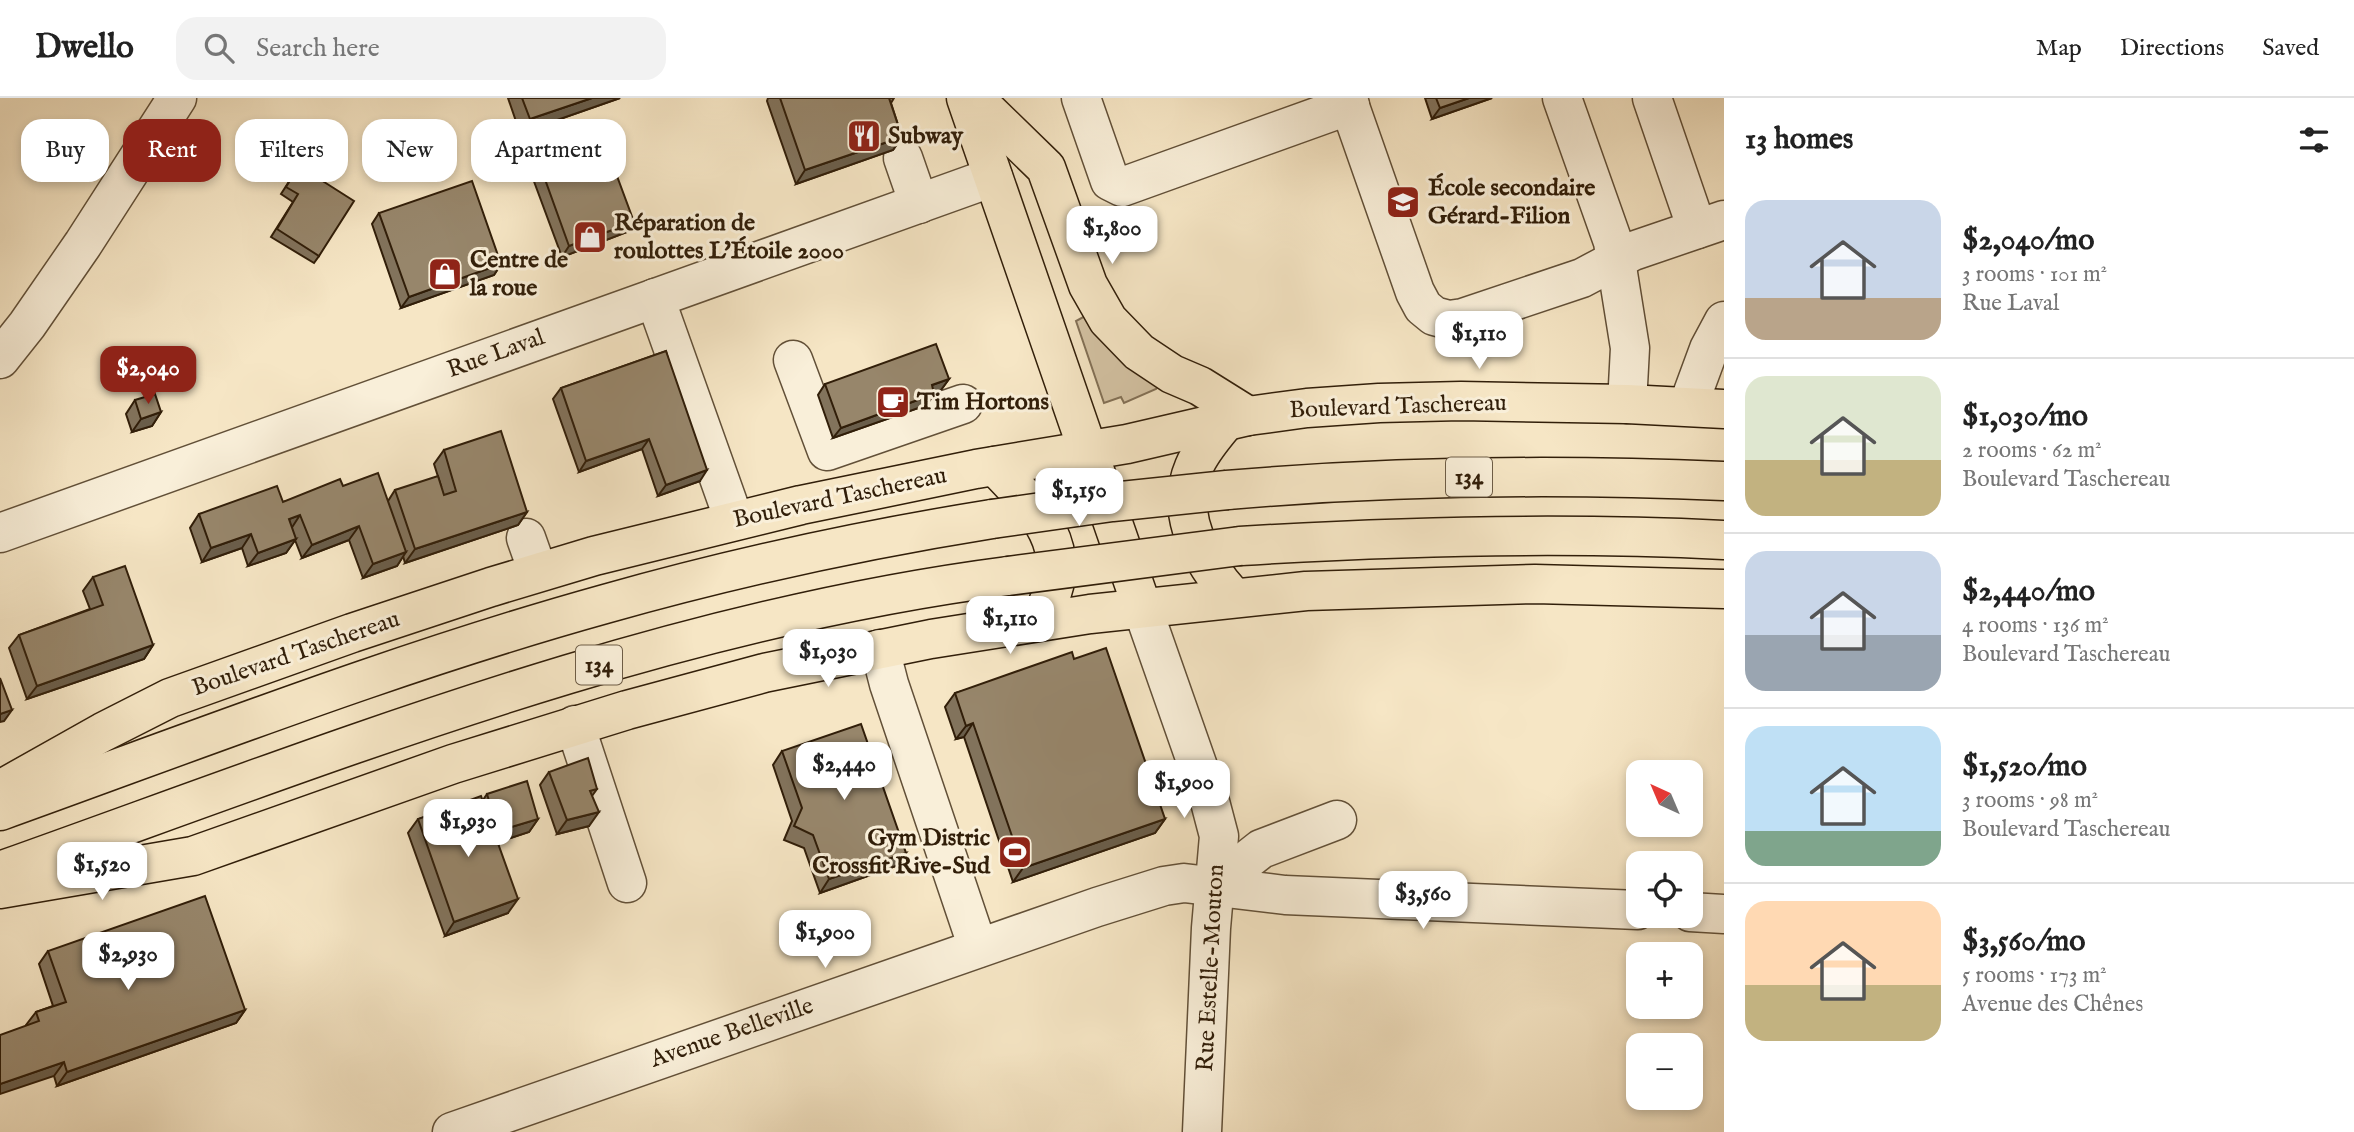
<!DOCTYPE html>
<html lang="en">
<head>
<meta charset="utf-8">
<style>
  body { margin:0; font-family:"IM FELL English",serif; background:#f2f2f2; color:#222; height:100vh; display:flex; flex-direction:column; font-size:26px; white-space:nowrap }
  * { box-sizing:border-box; margin:0 }
  p { font-size:23px; color:#767676 }
  .icon { flex:none; width:38px; height:38px; fill:none; stroke:currentColor; stroke-width:2; stroke-linecap:round; stroke-linejoin:round }
  .map { position:relative; flex:1; overflow:hidden }
  .sheet { display:flex; flex-direction:column; background:#fff; width:630px }
  .sheet>* { flex:none }
  .banner { position:absolute; left:21px; top:21px; width:665px; height:63px; display:flex; gap:14px }
  .needle { width:46px; rotate:316deg }
  .controls { position:absolute; left:1626px; top:662px; display:grid; gap:14px }
  .controls a { display:grid; place-items:center; width:77px; height:77px; border-radius:14px; background:#fff; box-shadow:0 4px 10px #0003; font-size:35px }
  .price { position:absolute; translate:-50% -60px; padding:0 16px; border-radius:14px; background:#fff; color:#222; font-size:23px; line-height:46px; filter:drop-shadow(0 2px 4px #0008) }
  .price::after { content:''; position:absolute; left:50%; top:42px; width:21px; height:16px; margin-left:-10px; background:inherit; clip-path:polygon(0 0,100% 0,50% 100%) }
  .price.on { background:#8f2418; color:#fff }
  ul { padding:0; list-style:none }
  li { display:flex; align-items:center; gap:21px; height:175px; padding:0 21px }
  li+li { border-top:2px solid #e0e0e0 }
  li span { display:grid; place-items:center; flex:none; width:196px; height:140px; border-radius:21px; color:#555 }
  li>.icon { margin-inline-start:auto }
  span .icon { width:84px; height:84px; fill:#fffc; stroke-width:1 }
  li b { font-size:30px }
  h2 { display:flex; justify-content:space-between; align-items:center; height:84px; padding:0 21px; font-size:30px }
  .tag { padding:0 24px; border-radius:21px; background:#fff; box-shadow:0 4px 10px #0003; font-size:24px; line-height:63px }
  .tag.on { background:#8f2418; color:#fff }
  header { display:flex; align-items:center; gap:42px; box-sizing:border-box; height:98px; padding:0 35px; background:#fff; border-bottom:2px solid #e0e0e0 }
  header strong { font-size:33px }
  nav { display:flex; gap:38px; margin-inline-start:auto; font-size:24px }
  .search { width:490px; height:63px; background:#f2f2f2; display:flex; align-items:center; gap:18px; box-sizing:border-box; padding:0 24px; border-radius:21px; color:#767676; font-size:26px }
  main { display:flex; flex:1; min-height:0 }
  .map>svg:first-child { display:block }
  .green { fill:#d5c4a5; stroke:#837157; stroke-width:2 }
  .lines { fill:none; stroke-linecap:round; stroke-linejoin:round }
  .minor-casing { stroke:#625038; stroke-width:41 }
  .major-casing { stroke:#311e09; stroke-width:41 }
  .highway-casing { stroke:#311e09; stroke-width:41 }
  .minor { stroke:#f9efd9; stroke-width:38 }
  .major { stroke:#f6e6c5; stroke-width:38 }
  .highway { stroke:#f6e6c5; stroke-width:38 }
  .highway-bridge-casing { stroke:#311e09; stroke-width:41; stroke-linecap:butt }
  .highway-bridge { stroke:#f6e6c5; stroke-width:38 }
  .wall { fill:#82735c; stroke:#311e09; stroke-width:2 }
  .shaded-wall { fill:#6a5e4b; stroke:#311e09; stroke-width:2 }
  .building { fill:#97866b; stroke:#311e09; stroke-width:2 }
  .labels { text-anchor:middle; dominant-baseline:central; stroke-width:6; stroke-linejoin:round; paint-order:stroke }
  .shield { fill:#f9efd9; stroke:#6d5d47; stroke-width:2 }
  .shield-label { font-size:23px; font-weight:bold; fill:#311e09 }
  .poi-label { font-size:24px; font-weight:bold; fill:#311e09; stroke:#f9efd9; text-anchor:start }
  .street-label { font-size:24px; fill:#311e09; stroke:#f9efd9 }
</style>
</head>
<body>
<header>
<strong>Dwello</strong>
<div class="search"><svg class="icon" aria-label="search" viewBox="0 0 24 24"><circle cx="10" cy="10" r="6"/><path d="M15 15l6 6"/></svg>Search here</div>
<nav><a>Map</a><a>Directions</a><a>Saved</a></nav>
</header>
<main>
<div class="map">
<svg width="1724" height="1034" viewBox="0 0 1724 1034">
  <rect width="100%" height="100%" fill="#f6e6c5"/>
  <filter id="stains"><feTurbulence type="fractalNoise" baseFrequency=".00286" numOctaves="4"/><feColorMatrix values="0 0 0 0 .2 0 0 0 0 .09 0 0 0 0 .02 0 0 0 .5 -.17"/></filter>
  <radialGradient id="worn" r=".72"><stop offset=".6" stop-color="#630" stop-opacity="0"/><stop offset="1" stop-color="#630" stop-opacity=".3"/></radialGradient>
  <path class="green" d="M1087 217 1159 287 1156 291 1124 305 1121 299 1104 305 1076 223Z"/>
  <g class="lines">
    <g class="minor-casing">
      <g id="minor">
        <path d="M1081 0 1110 83 1122 89 1350 7"/>
        <path d="M1347 0 1415 194 1423 209 1434 218 1449 222 1463 220 1582 180 1633 153 1724 122"/>
        <path d="M1562 0 1613 144 1630 250 1627 306"/>
        <path d="M1652 0 1697 131"/>
        <path d="M903 60 919 106"/>
        <path d="M655 200 734 422"/>
        <path d="M0 261 27 227 83 146 177 0"/>
        <path d="M793 262 827 353 963 306"/>
        <path d="M1688 308 1709 251 1724 223"/>
        <path d="M0 435 993 79"/>
        <path d="M526 440 538 474"/>
        <path d="M1142 509 1209 700 1219 738 1211 830 1202 1034"/>
        <path d="M880 551 889 586 978 850"/>
        <path d="M575 627 627 785"/>
        <path d="M1214 788 1261 751 1337 722"/>
        <path d="M1690 814 1724 816"/>
        <path d="M452 1034 1097 809 1164 788 1184 785 1285 797 1638 812"/>
      </g>
    </g>
    <g class="major-casing">
      <g id="major">
        <path d="M966 0 1142 509"/>
        <path d="M974 0 1046 70 1088 187 1108 222 1139 254 1172 276 1200 288 1248 318"/>
        <path d="M1225 324C1214 338 1201 352 1194 369 1174 416 1202 465 1233 499"/>
        <path d="M995 368C1032 407 1075 446 1048 505"/>
        <path d="M0 692 103 634 170 600 352 535 491 489 594 458 801 407 976 371 1127 346 1248 318 1307 310 1379 305 1461 303 1627 306 1724 311"/>
        <path d="M0 791 193 758 453 666 627 612 764 575 931 541 1090 516 1306 493 1535 486 1724 491"/>
      </g>
    </g>
    <g class="highway-casing">
      <g id="highway">
        <path d="M1227 392C1392 378 1558 376 1724 383"/>
        <path d="M1240 448C1401 438 1562 434 1724 442"/>
        <path d="M0 713C200 641 400 563 605 506 732 470 861 442 992 421"/>
        <path d="M0 773C329 656 659 523 1008 478"/>
      </g>
    </g>
    <use href="#minor" class="minor"/>
    <use href="#major" class="major"/>
    <use href="#highway" class="highway"/>
    <g class="highway-bridge-casing">
      <g id="highway-bridge">
        <path d="M992 421 1112 404 1227 392"/>
        <path d="M1008 478 1240 448"/>
      </g>
    </g>
    <use href="#highway-bridge" class="highway-bridge"/>
  </g>
  <g class="wall">
    <path d="M508 0H620L520 35Z"/>
    <path d="M768 0H894L891 5 902 39 893 52 796 86 767 3Z"/>
    <path d="M1425 0H1492L1432 21Z"/>
    <path d="M537 59 627 134 562 159 529 70Z"/>
    <path d="M299 68 319 158 314 165 271 139 293 104 281 96Z"/>
    <path d="M379 115 501 166 494 177 401 210 372 126Z"/>
    <path d="M666 253 700 383 658 398 642 351 579 374 553 301 561 290Z"/>
    <path d="M949 281 941 292 934 295 927 307 833 340 818 297 825 286Z"/>
    <path d="M135 302 161 314 152 328 132 334 126 316Z"/>
    <path d="M444 352 527 414 518 427 405 465 403 458 397 468 363 480 349 442 302 460 295 442 286 455 248 468 242 450 202 464 190 430 199 416 283 404 343 388 388 403 395 392 441 388 434 366Z"/>
    <path d="M93 479 153 547 144 561 27 601 9 550 19 537 90 511 83 493Z"/>
    <path d="M1074 561 1165 721 1155 735 1013 784 964 639 956 641 945 609 955 595Z"/>
    <path d="M782 653 906 755 896 768 820 795 804 750 784 742 792 723 773 667Z"/>
    <path d="M549 674 597 691 592 698 589 728 557 736 540 687Z"/>
    <path d="M487 696 538 721 529 734 498 744 508 815 445 838 408 735 418 721 483 702Z"/>
    <path d="M48 853 245 912 236 925 57 988 54 978 26 927 36 914 53 908 39 866Z"/>
  </g>
  <g class="shaded-wall">
    <path d="M592 0H620L520 35 530 21Z"/>
    <path d="M1469 0H1492L1432 21 1440 10Z"/>
    <path d="M902 39 893 52 796 86 805 72Z"/>
    <path d="M634 124 627 134 562 159 569 148Z"/>
    <path d="M501 166 494 177 401 210 409 199Z"/>
    <path d="M949 281 941 292 924 298 932 287Z"/>
    <path d="M934 296 927 307 833 340 841 330Z"/>
    <path d="M161 314 152 328 132 334 141 321Z"/>
    <path d="M649 341 642 351 579 374 586 363Z"/>
    <path d="M707 372 700 383 658 398 666 387Z"/>
    <path d="M527 414 518 427 405 465 415 451Z"/>
    <path d="M300 417 291 431 289 421Z"/>
    <path d="M359 428 349 442 302 460 312 447Z"/>
    <path d="M251 436 242 450 202 464 211 450Z"/>
    <path d="M296 441 286 455 248 468 258 455Z"/>
    <path d="M406 454 397 468 363 480 373 466Z"/>
    <path d="M153 547 144 561 27 601 37 588Z"/>
    <path d="M12 612 4 623 0 624V616Z"/>
    <path d="M973 625 964 639 956 641 966 628Z"/>
    <path d="M599 714 589 728 557 736 567 722Z"/>
    <path d="M538 721 529 734 489 747 498 733Z"/>
    <path d="M1165 721 1155 735 1013 784 1023 770Z"/>
    <path d="M906 755 896 768 820 795 829 781Z"/>
    <path d="M518 801 508 815 445 838 454 824Z"/>
    <path d="M245 912 236 925 57 988 67 974Z"/>
    <path d="M64 964 54 978 0 996V986Z"/>
  </g>
  <g class="building">
    <path d="M522 0H592L530 21Z"/>
    <path d="M780 0H890H889L902 39 805 72Z"/>
    <path d="M1436 0H1469L1440 10Z"/>
    <path d="M601 35 634 124 569 148 537 59Z"/>
    <path d="M299 68 354 103 319 158 277 131 298 96 286 89Z"/>
    <path d="M472 83 501 166 409 199 379 115Z"/>
    <path d="M936 246 949 281 932 287 934 296 841 330 825 286Z"/>
    <path d="M666 253 707 372 666 387 649 341 586 363 561 290Z"/>
    <path d="M155 296 161 314 141 321 135 302Z"/>
    <path d="M501 333 527 414 415 451 395 392 438 378 444 397 456 393 444 352Z"/>
    <path d="M378 375 406 454 373 466 359 428 312 447 300 417 289 421 296 441 258 455 251 436 211 450 199 416 277 388 283 404 340 381 343 388Z"/>
    <path d="M125 468 153 547 37 588 19 537 103 507 93 479Z"/>
    <path d="M1106 550 1165 721 1023 770 973 625 966 628 955 595 1072 554 1074 561Z"/>
    <path d="M0 580 12 612 0 616Z"/>
    <path d="M861 626 906 755 829 781 813 737 794 728 802 710 782 653Z"/>
    <path d="M588 660 597 691 590 693 599 714 567 722 549 674Z"/>
    <path d="M527 683 538 721 498 733 487 696Z"/>
    <path d="M481 698 518 801 454 824 418 721Z"/>
    <path d="M205 798 245 912 67 974 64 964 0 986V937L39 923 36 914 66 904 48 853Z"/>
  </g>
  <defs>
    <g id="restaurant-square" transform="scale(1.75)"><rect x="-9" y="-9" width="18" height="18" rx="4" fill="#8f2418" stroke="#f9efd9"/><path d="M-5-6h1v4h1v-4h1v4h1v-4h1v5L-1.5 .5V6h-2V.5L-5-1ZM5-6V6H3V1.5H1.5Q1.5-4 5-6Z" fill="#fff"/></g>
    <g id="school-square" transform="scale(1.75)"><rect x="-9" y="-9" width="18" height="18" rx="4" fill="#8f2418" stroke="#f9efd9"/><path d="M0-5L7-2L0 1L-7-2ZM-4 1L0 2.5L4 1V4Q0 6-4 4Z" fill="#fff"/></g>
    <g id="shop-square" transform="scale(1.75)"><rect x="-9" y="-9" width="18" height="18" rx="4" fill="#8f2418" stroke="#f9efd9"/><path d="M-5-2.5h2.3a2.7 3.5 0 0 1 5.4 0H5L5.5 6h-11ZM-1.5-2.5h3a1.5 2.3 0 0 0-3 0Z" fill="#fff"/></g>
    <g id="cafe-square" transform="scale(1.75)"><rect x="-9" y="-9" width="18" height="18" rx="4" fill="#8f2418" stroke="#f9efd9"/><path d="M-5.5-4.5H6V0H3Q3 3.5 0 3.5H-2.5Q-5.5 3.5-5.5 0ZM3-3.2v2h1.7v-2ZM-6 4.5H4V6H-6Z" fill="#fff"/></g>
    <g id="stadium-square" transform="scale(1.75)"><rect x="-9" y="-9" width="18" height="18" rx="4" fill="#8f2418" stroke="#f9efd9"/><path d="M0-5a6.5 5 0 1 0 0 10a6.5 5 0 1 0 0-10ZM-3.5-1.8h7v3.6h-7Z" fill="#fff"/></g>
  </defs>
  <g fill-rule="evenodd">
    <use href="#restaurant-square" x="864" y="38"/>
    <use href="#school-square" x="1403" y="104"/>
    <use href="#shop-square" x="590" y="139"/>
    <use href="#shop-square" x="445" y="176"/>
    <use href="#cafe-square" x="893" y="304"/>
    <use href="#stadium-square" x="1015" y="754"/>
  </g>
  <g class="labels">
    <g class="shield">
      <rect x="1446" y="359.5" width="46" height="39" rx="5"/>
      <rect x="576" y="547.5" width="46" height="39" rx="5"/>
    </g>
    <g class="shield-label">
      <text x="1469" y="379">134</text>
      <text x="599" y="567">134</text>
    </g>
    <g class="poi-label">
      <text x="888" y="38">Subway</text>
      <text x="1428" y="90">École secondaire<tspan x="1428" dy="28">Gérard-Filion</tspan></text>
      <text x="614" y="125">Réparation de<tspan x="614" dy="28">roulottes L'Étoile 2000</tspan></text>
      <text x="470" y="162">Centre de<tspan x="470" dy="28">la roue</tspan></text>
      <text x="917" y="304">Tim Hortons</text>
      <text x="990" y="740" text-anchor="end">Gym Distric<tspan x="990" dy="28">Crossfit Rive-Sud</tspan></text>
    </g>
    <g class="street-label">
      <text transform="translate(496 256) rotate(-20)">Rue Laval</text>
      <text transform="translate(1398 309) rotate(-2)">Boulevard Taschereau</text>
      <text transform="translate(840 400) rotate(-12)">Boulevard Taschereau</text>
      <text transform="translate(296 556) rotate(-19)">Boulevard Taschereau</text>
      <text transform="translate(1211 870) rotate(-87)">Rue Estelle-Mouton</text>
      <text transform="translate(732 935) rotate(-19)">Avenue Belleville</text>
    </g>
  </g>
  <rect width="100%" height="100%" filter="url(#stains)"/>
  <rect width="100%" height="100%" fill="url(#worn)"/>
</svg>
<div class="controls">
<a><svg class="needle" viewBox="-14 -14 28 28"><path d="M0-13l5 13h-10z" fill="#e53935"/><path d="M0 13l5-13h-10z" fill="#767676"/></svg></a>
<a><svg class="icon" aria-label="locate" viewBox="0 0 24 24"><circle cx="12" cy="12" r="6"/><path d="M12 2v4M12 18v4M2 12h4M18 12h4"/></svg></a>
<a>+</a>
<a>−</a>
</div>
<b class="price" style="left:1112px;top:168px">$1,800</b>
<b class="price" style="left:1479px;top:273px">$1,110</b>
<b class="price on" style="left:148px;top:308px">$2,040</b>
<b class="price" style="left:1079px;top:430px">$1,150</b>
<b class="price" style="left:1010px;top:558px">$1,110</b>
<b class="price" style="left:828px;top:591px">$1,030</b>
<b class="price" style="left:844px;top:704px">$2,440</b>
<b class="price" style="left:1184px;top:722px">$1,900</b>
<b class="price" style="left:468px;top:761px">$1,930</b>
<b class="price" style="left:102px;top:804px">$1,520</b>
<b class="price" style="left:1423px;top:833px">$3,560</b>
<b class="price" style="left:825px;top:872px">$1,900</b>
<b class="price" style="left:128px;top:894px">$2,930</b>
<div class="banner">
<a class="tag">Buy</a>
<a class="tag on">Rent</a>
<a class="tag">Filters</a>
<a class="tag">New</a>
<a class="tag">Apartment</a>
</div>
</div>
<section class="sheet">
<h2>13 homes<svg class="icon" aria-label="filters" viewBox="0 0 24 24"><path d="M4 7h16M4 17h16"/><circle cx="9" cy="7" r="2"/><circle cx="15" cy="17" r="2"/></svg></h2>
<ul>
<li><span style="background:linear-gradient(#c9d6e8 70%,#b9a48a 0)"><svg class="icon" aria-label="home" viewBox="0 0 24 24"><path d="M3 11l9-7 9 7M6 9v11h12V9"/></svg></span><div><b>$2,040/mo</b><p>3 rooms · 101 m²</p><p>Rue Laval</p></div></li>
<li><span style="background:linear-gradient(#dfe7d0 60%,#c2b280 0)"><svg class="icon" aria-label="home" viewBox="0 0 24 24"><path d="M3 11l9-7 9 7M6 9v11h12V9"/></svg></span><div><b>$1,030/mo</b><p>2 rooms · 62 m²</p><p>Boulevard Taschereau</p></div></li>
<li><span style="background:linear-gradient(#c9d6e8 60%,#9aa5b1 0)"><svg class="icon" aria-label="home" viewBox="0 0 24 24"><path d="M3 11l9-7 9 7M6 9v11h12V9"/></svg></span><div><b>$2,440/mo</b><p>4 rooms · 136 m²</p><p>Boulevard Taschereau</p></div></li>
<li><span style="background:linear-gradient(#bfe0f5 75%,#7fa58c 0)"><svg class="icon" aria-label="home" viewBox="0 0 24 24"><path d="M3 11l9-7 9 7M6 9v11h12V9"/></svg></span><div><b>$1,520/mo</b><p>3 rooms · 98 m²</p><p>Boulevard Taschereau</p></div></li>
<li><span style="background:linear-gradient(#ffd9b3 60%,#c2b280 0)"><svg class="icon" aria-label="home" viewBox="0 0 24 24"><path d="M3 11l9-7 9 7M6 9v11h12V9"/></svg></span><div><b>$3,560/mo</b><p>5 rooms · 173 m²</p><p>Avenue des Chênes</p></div></li>
</ul>
</section>
</main>
</body>
</html>
